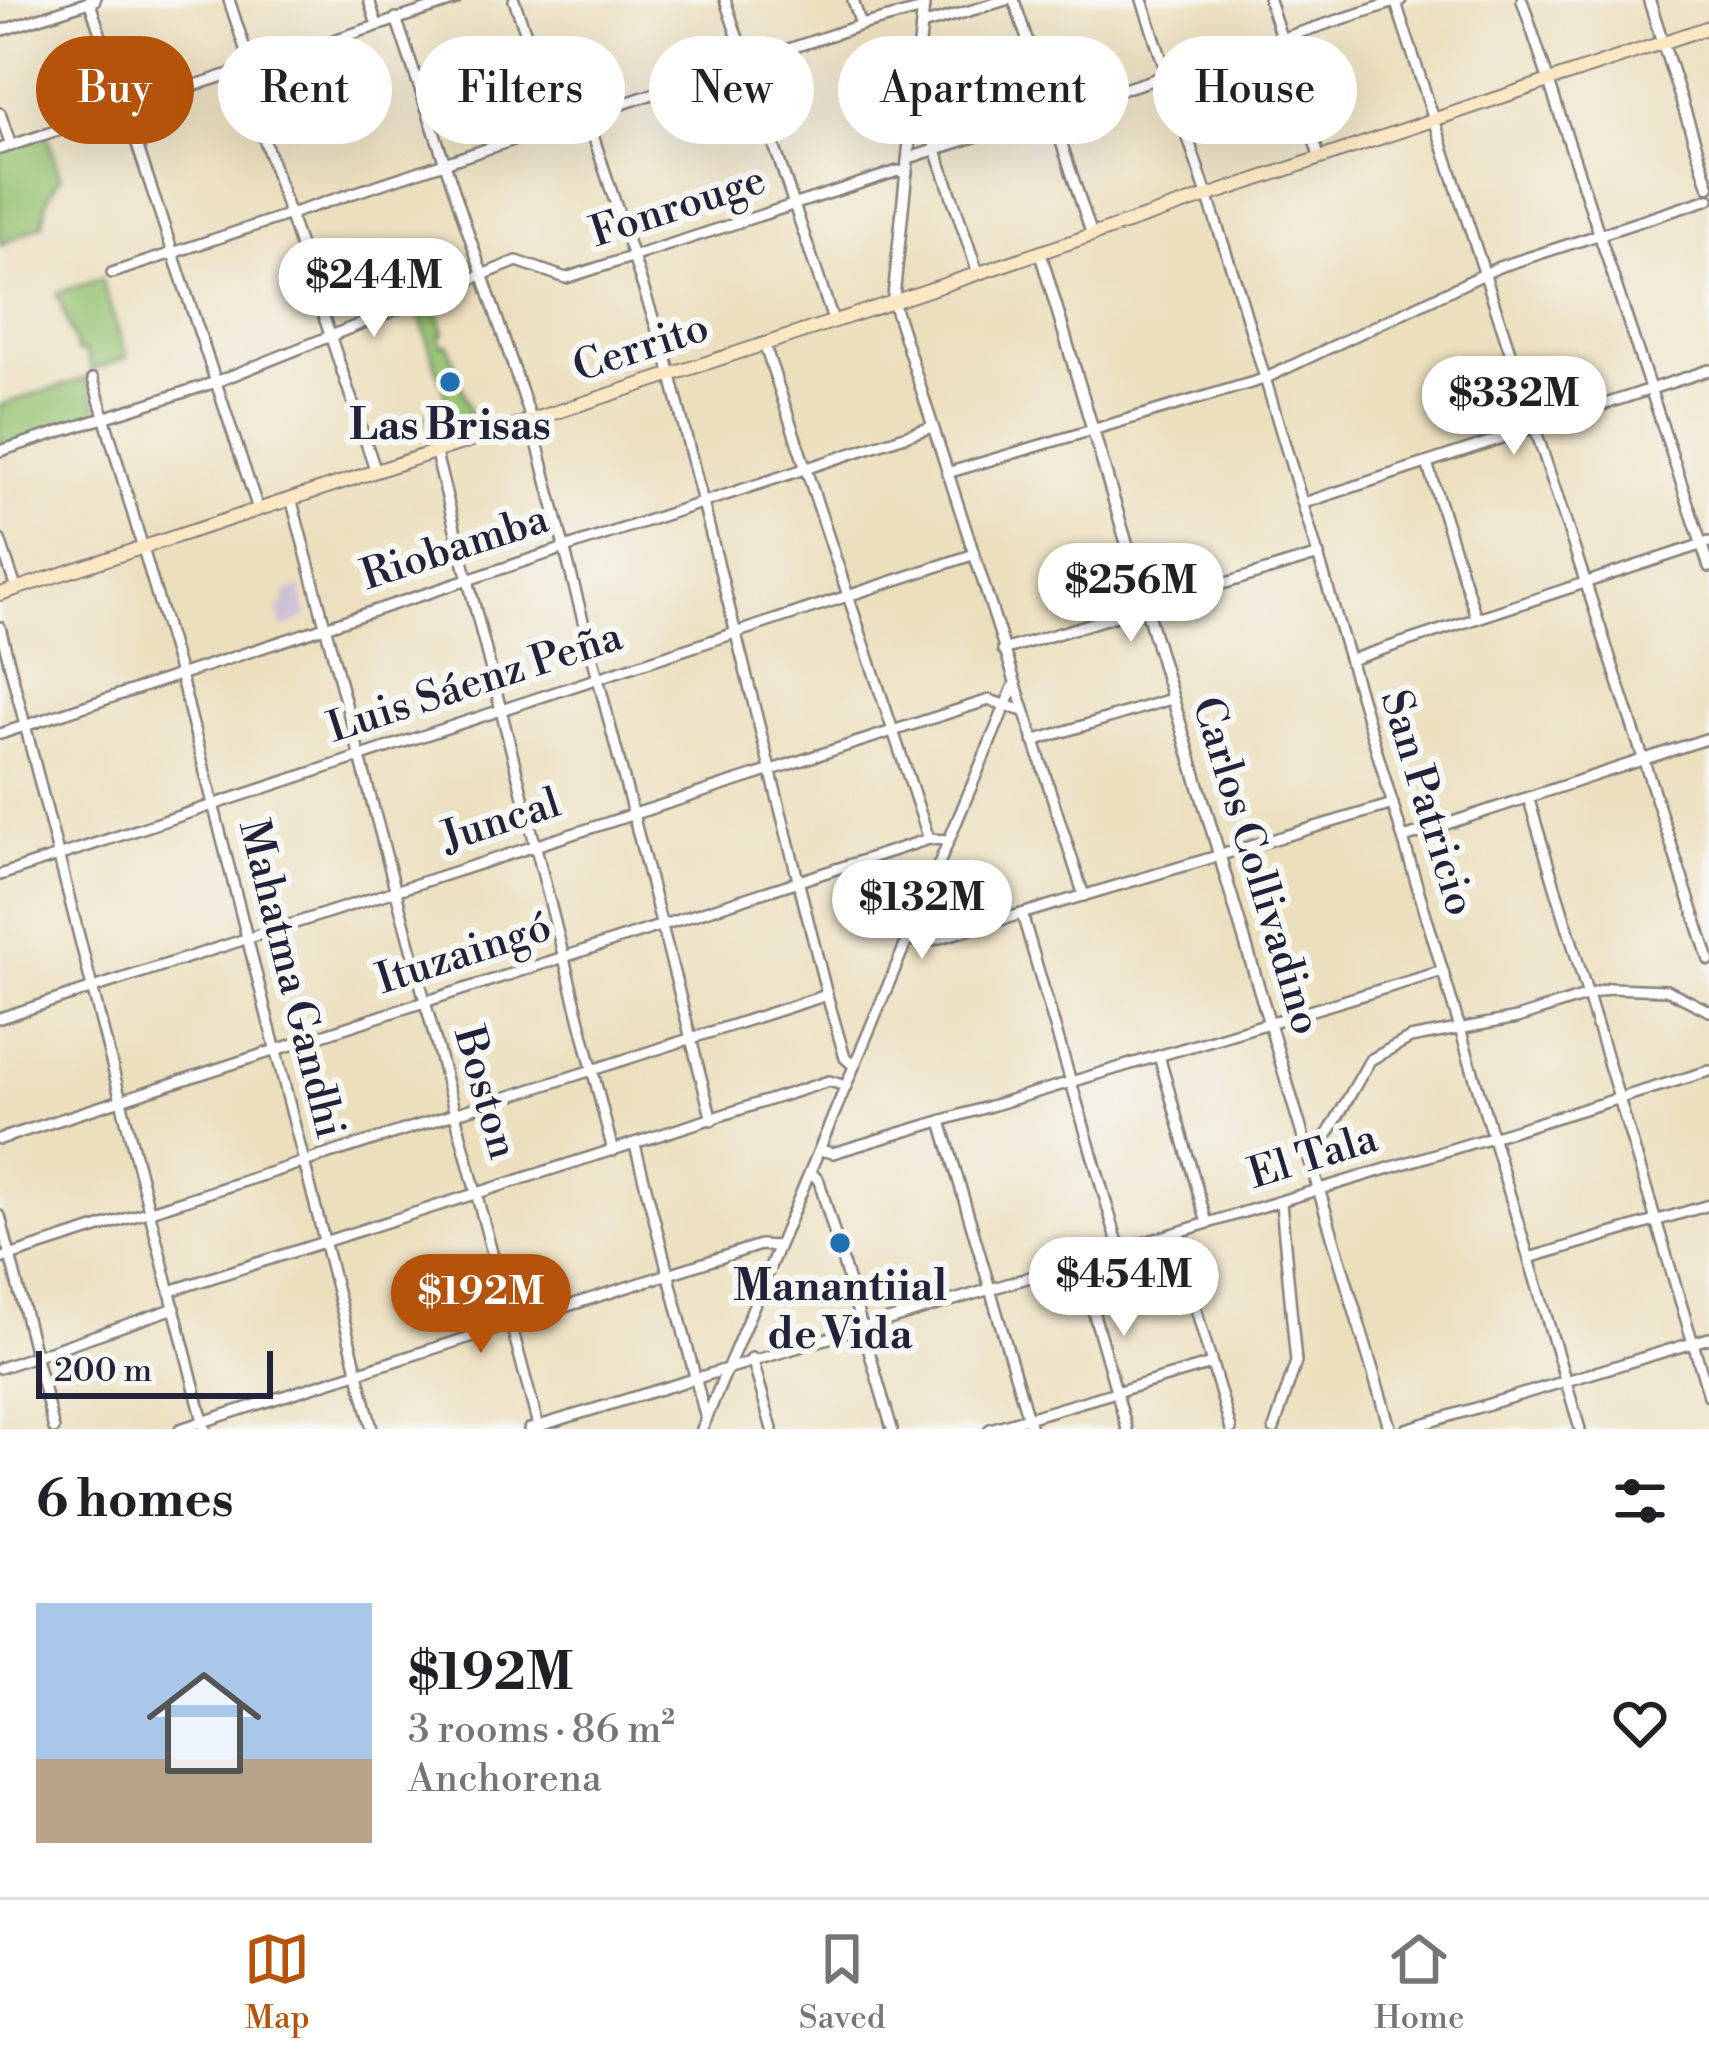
<!DOCTYPE html>
<html lang="en">
<head>
<meta charset="utf-8">
<style>
  body { margin:0; font-family:"Libre Bodoni",serif; background:#f6f6f6; color:#202124; height:100vh; display:flex; flex-direction:column; font-size:45px; white-space:nowrap }
  * { box-sizing:border-box; margin:0 }
  p { font-size:39px; color:#757577 }
  .icon { flex:none; width:66px; height:66px; fill:none; stroke:currentColor; stroke-width:2; stroke-linecap:round; stroke-linejoin:round }
  .map { position:relative; height:1429px; overflow:hidden }
  .side { display:flex; flex-direction:column; background:#fff; flex:1 }
  .side>* { flex:none }
  .banner { position:absolute; left:36px; top:36px; width:1638px; height:108px; display:flex; gap:24px }
  .scale { position:absolute; left:36px; bottom:30px; width:237px; box-sizing:border-box; padding-left:12px; border:6px solid #22223b; border-top:0; font-size:33px; line-height:42px; white-space:nowrap; color:#22223b; -webkit-text-stroke:9px #f6f6f2; paint-order:stroke }
  .price { position:absolute; translate:-50% -102px; padding:0 27px; border-radius:42px; background:#fff; color:#222; font-size:39px; line-height:78px; filter:drop-shadow(0 3px 6px #0008) }
  .price::after { content:''; position:absolute; left:50%; top:72px; width:36px; height:27px; margin-left:-18px; background:inherit; clip-path:polygon(0 0,100% 0,50% 100%) }
  .price.current { background:#b45309; color:#fff }
  ul { padding:0; list-style:none }
  li { display:flex; align-items:center; gap:36px; height:300px; padding:0 36px }
  li+li { border-top:3px solid #e0e0e0 }
  li span { display:grid; place-items:center; flex:none; width:336px; height:240px; border-radius:0px; color:#555 }
  li>.icon { margin-inline-start:auto }
  span .icon { width:144px; height:144px; fill:#fffc; stroke-width:1 }
  li b { font-size:51px }
  h2 { display:flex; justify-content:space-between; align-items:center; height:144px; padding:0 36px; font-size:51px }
  .chip { padding:0 42px; border-radius:54px; background:#fff; box-shadow:0 12px 48px #0002; font-size:42px; line-height:108px }
  .chip.current { background:#b45309; color:#fff }
  .dock { display:flex; justify-content:space-around; align-items:center; height:168px; border-top:3px solid #e0e0e0; background:#fff; font-size:33px; color:#757577 }
  .dock a { display:grid; justify-items:center; gap:6px }
  .dock .current { color:#b45309 }
  .map>svg:first-child { display:block }
  .industrial { fill:#cbbfd5 }
  .green { fill:#96c371; stroke:#5c7256; stroke-width:3 }
  .lines { fill:none; stroke-linecap:round; stroke-linejoin:round }
  .minor-casing { stroke:#87807c; stroke-width:14 }
  .tertiary-casing { stroke:#87807c; stroke-width:15 }
  .secondary-casing { stroke:#87807c; stroke-width:16 }
  .minor { stroke:#fff; stroke-width:9 }
  .tertiary { stroke:#fff; stroke-width:10 }
  .secondary { stroke:#fbe7c3; stroke-width:12 }
  .poi-dot { fill:#1f6fb2; stroke:#f6f6f2; stroke-width:4.5 }
  .labels { text-anchor:middle; dominant-baseline:central; stroke-width:12; stroke-linejoin:round; paint-order:stroke }
  .street-label { font-size:42px; fill:#22223b; stroke:#f6f6f2 }
  .poi-label { font-size:42px; font-weight:bold; fill:#22223b; stroke:#f6f6f2 }
</style>
</head>
<body>
<div class="map">
<svg width="1709" height="1429" viewBox="0 0 1709 1429">
  <rect width="100%" height="100%" fill="#f6f6f2"/>
  <filter id="ink" filterUnits="userSpaceOnUse"><feTurbulence type="fractalNoise" baseFrequency=".00833" numOctaves="2"/><feDisplacementMap in="SourceGraphic" scale="24" xChannelSelector="R" yChannelSelector="G"/><feConvolveMatrix kernelMatrix="1 2 1 2 8 2 1 2 1" color-interpolation-filters="sRGB"/></filter>
  <filter id="wash" filterUnits="userSpaceOnUse"><feTurbulence type="fractalNoise" baseFrequency=".004" numOctaves="4" result="noise"/><feDisplacementMap in="SourceGraphic" scale="48" xChannelSelector="R" yChannelSelector="G"/><feGaussianBlur stdDeviation="2.7" result="paint"/><feColorMatrix in="noise" values="0 0 0 0 0 0 0 0 0 0 0 0 0 0 0 0 0 1.4 0 .05"/><feComposite in="paint" operator="in"/></filter>
  <g filter="url(#wash)">
    <rect width="100%" height="100%" fill="#ecdfbd"/>
    <path class="industrial" d="M301 587 307 618 283 628 277 607 286 603 283 593Z"/>
    <g class="green">
      <path d="M47 134 60 177 47 200 43 224 0 245V149Z"/>
      <path d="M101 279 127 357 92 370 85 351 78 352 57 293Z"/>
      <path d="M433 299 444 333 439 336 441 345 448 344 476 431 436 444 426 415 449 408 416 305Z"/>
      <path d="M87 378 99 416 0 446V405Z"/>
    </g>
  </g>
  <g filter="url(#ink)">
    <g class="lines">
      <g class="minor-casing">
        <g id="minor">
          <path d="M89 0 258 509"/>
          <path d="M229 0 251 67"/>
          <path d="M369 0 377 25"/>
          <path d="M514 0 558 124"/>
          <path d="M725 0 833 320"/>
          <path d="M853 0 861 25"/>
          <path d="M1014 0 1092 235"/>
          <path d="M1142 0 1238 288 1580 1429"/>
          <path d="M1269 0 1320 159"/>
          <path d="M1395 0 1709 960"/>
          <path d="M1522 0 1709 567"/>
          <path d="M396 18 531 419 712 1120"/>
          <path d="M922 25 1006 0"/>
          <path d="M0 31 95 0"/>
          <path d="M241 70 375 469"/>
          <path d="M914 105 933 141 978 273"/>
          <path d="M0 113 11 146"/>
          <path d="M587 117 667 360 827 995 845 1058 854 1066"/>
          <path d="M0 149 456 0"/>
          <path d="M909 158 1401 0"/>
          <path d="M112 273 861 25 923 9"/>
          <path d="M893 302 1084 896"/>
          <path d="M764 343 929 839"/>
          <path d="M93 379 180 674 372 1429"/>
          <path d="M435 450 613 1151"/>
          <path d="M0 451 216 382 517 261 566 278 898 171 907 173"/>
          <path d="M1427 463 1476 617"/>
          <path d="M947 473 1264 379 1499 267 1709 199"/>
          <path d="M291 498 539 1429"/>
          <path d="M1304 503 1709 370"/>
          <path d="M0 540 16 588"/>
          <path d="M0 627 205 1429"/>
          <path d="M1003 650 1319 555"/>
          <path d="M1350 660 1709 542"/>
          <path d="M0 734 932 427"/>
          <path d="M1033 741 1171 699"/>
          <path d="M1528 797 1709 1396"/>
          <path d="M1404 838 1709 738"/>
          <path d="M0 875 972 555"/>
          <path d="M1022 914 1120 1250"/>
          <path d="M907 939 923 943 1393 804"/>
          <path d="M0 1018 989 700 1023 711"/>
          <path d="M1159 1056 1207 1223"/>
          <path d="M941 1121 1031 1429"/>
          <path d="M0 1139 929 839 948 840"/>
          <path d="M635 1145 706 1419"/>
          <path d="M819 1150 833 1153 1443 971"/>
          <path d="M1309 1155 1329 1132 1370 1060 1410 1038 1517 1018 1610 988 1667 990 1709 1011"/>
          <path d="M810 1171 819 1181 892 1429"/>
          <path d="M0 1216 54 1429"/>
          <path d="M1174 1234 1231 1429"/>
          <path d="M1529 1258 1709 1205"/>
          <path d="M0 1259 827 995"/>
          <path d="M1079 1262 1127 1429"/>
          <path d="M170 1291 829 1081 846 1086"/>
          <path d="M752 1358 772 1429"/>
          <path d="M0 1368 175 1308"/>
          <path d="M180 1429 760 1245 778 1246"/>
          <path d="M529 1429 1709 1071"/>
          <path d="M702 1429 1014 685"/>
          <path d="M990 1429 1211 1364"/>
          <path d="M1274 1429 1296 1362 1281 1203"/>
          <path d="M1406 1429 1709 1338"/>
        </g>
      </g>
      <g class="tertiary-casing">
        <g id="tertiary">
          <path d="M1649 0 1709 186"/>
          <path d="M1040 252 1390 1429"/>
          <path d="M893 302 924 0"/>
        </g>
      </g>
      <g class="secondary-casing">
        <path id="secondary" d="M0 594 893 302 1709 27"/>
      </g>
      <use href="#minor" class="minor"/>
      <use href="#tertiary" class="tertiary"/>
      <use href="#secondary" class="secondary"/>
    </g>
  </g>
  <g class="poi-dot">
    <circle cx="450" cy="382" r="12"/>
    <circle cx="840" cy="1243" r="12"/>
  </g>
  <g class="labels">
    <g class="street-label">
      <text transform="translate(678 207) rotate(-18)">Fonrouge</text>
      <text transform="translate(641 348) rotate(-18)">Cerrito</text>
      <text transform="translate(455 548) rotate(-18)">Riobamba</text>
      <text transform="translate(475 683) rotate(-18)">Luis Sáenz Peña</text>
      <text transform="translate(1427 803) rotate(73)">San Patricio</text>
      <text transform="translate(501 821) rotate(-18)">Juncal</text>
      <text transform="translate(1256 866) rotate(73)">Carlos Collivadino</text>
      <text transform="translate(464 954) rotate(-18)">Ituzaingó</text>
      <text transform="translate(291 979) rotate(76)">Mahatma Gandhi</text>
      <text transform="translate(485 1093) rotate(74)">Boston</text>
      <text transform="translate(1313 1157) rotate(-17)">El Tala</text>
    </g>
    <g class="poi-label">
      <text x="450" y="426">Las Brisas</text>
      <text x="840" y="1287">Manantiial<tspan x="840" dy="48">de Vida</tspan></text>
    </g>
  </g>
</svg>
<div class="scale">200 m</div>
<b class="price" style="left:374px;top:340px">$244M</b>
<b class="price" style="left:1514px;top:458px">$332M</b>
<b class="price" style="left:1131px;top:645px">$256M</b>
<b class="price" style="left:922px;top:962px">$132M</b>
<b class="price" style="left:1124px;top:1339px">$454M</b>
<b class="price current" style="left:481px;top:1356px">$192M</b>
<div class="banner">
<a class="chip current">Buy</a>
<a class="chip">Rent</a>
<a class="chip">Filters</a>
<a class="chip">New</a>
<a class="chip">Apartment</a>
<a class="chip">House</a>
</div>
</div>
<section class="side">
<h2>6 homes<svg class="icon" aria-label="filters" viewBox="0 0 24 24"><path d="M4 7h16M4 17h16"/><circle cx="9" cy="7" r="2"/><circle cx="15" cy="17" r="2"/></svg></h2>
<ul>
<li><span style="background:linear-gradient(#a9c7e8 65%,#b9a48a 0)"><svg class="icon" aria-label="home" viewBox="0 0 24 24"><path d="M3 11l9-7 9 7M6 9v11h12V9"/></svg></span><div><b>$192M</b><p>3 rooms · 86 m²</p><p>Anchorena</p></div><svg class="icon" aria-label="heart" viewBox="0 0 24 24"><path d="M12 20l-8-8c-3-5 5-10 8-4 3-6 11-1 8 4z"/></svg></li>
</ul>
</section>
<nav class="dock">
<a class="current"><svg class="icon" aria-label="map" viewBox="0 0 24 24"><path d="M3 6l6-2 6 2 6-2v14l-6 2-6-2-6 2zM9 4v14M15 6v14"/></svg>Map</a>
<a><svg class="icon" aria-label="saved" viewBox="0 0 24 24"><path d="M7 4h10v16l-5-4-5 4z"/></svg>Saved</a>
<a><svg class="icon" aria-label="home" viewBox="0 0 24 24"><path d="M3 11l9-7 9 7M6 9v11h12V9"/></svg>Home</a>
</nav>
</body>
</html>
